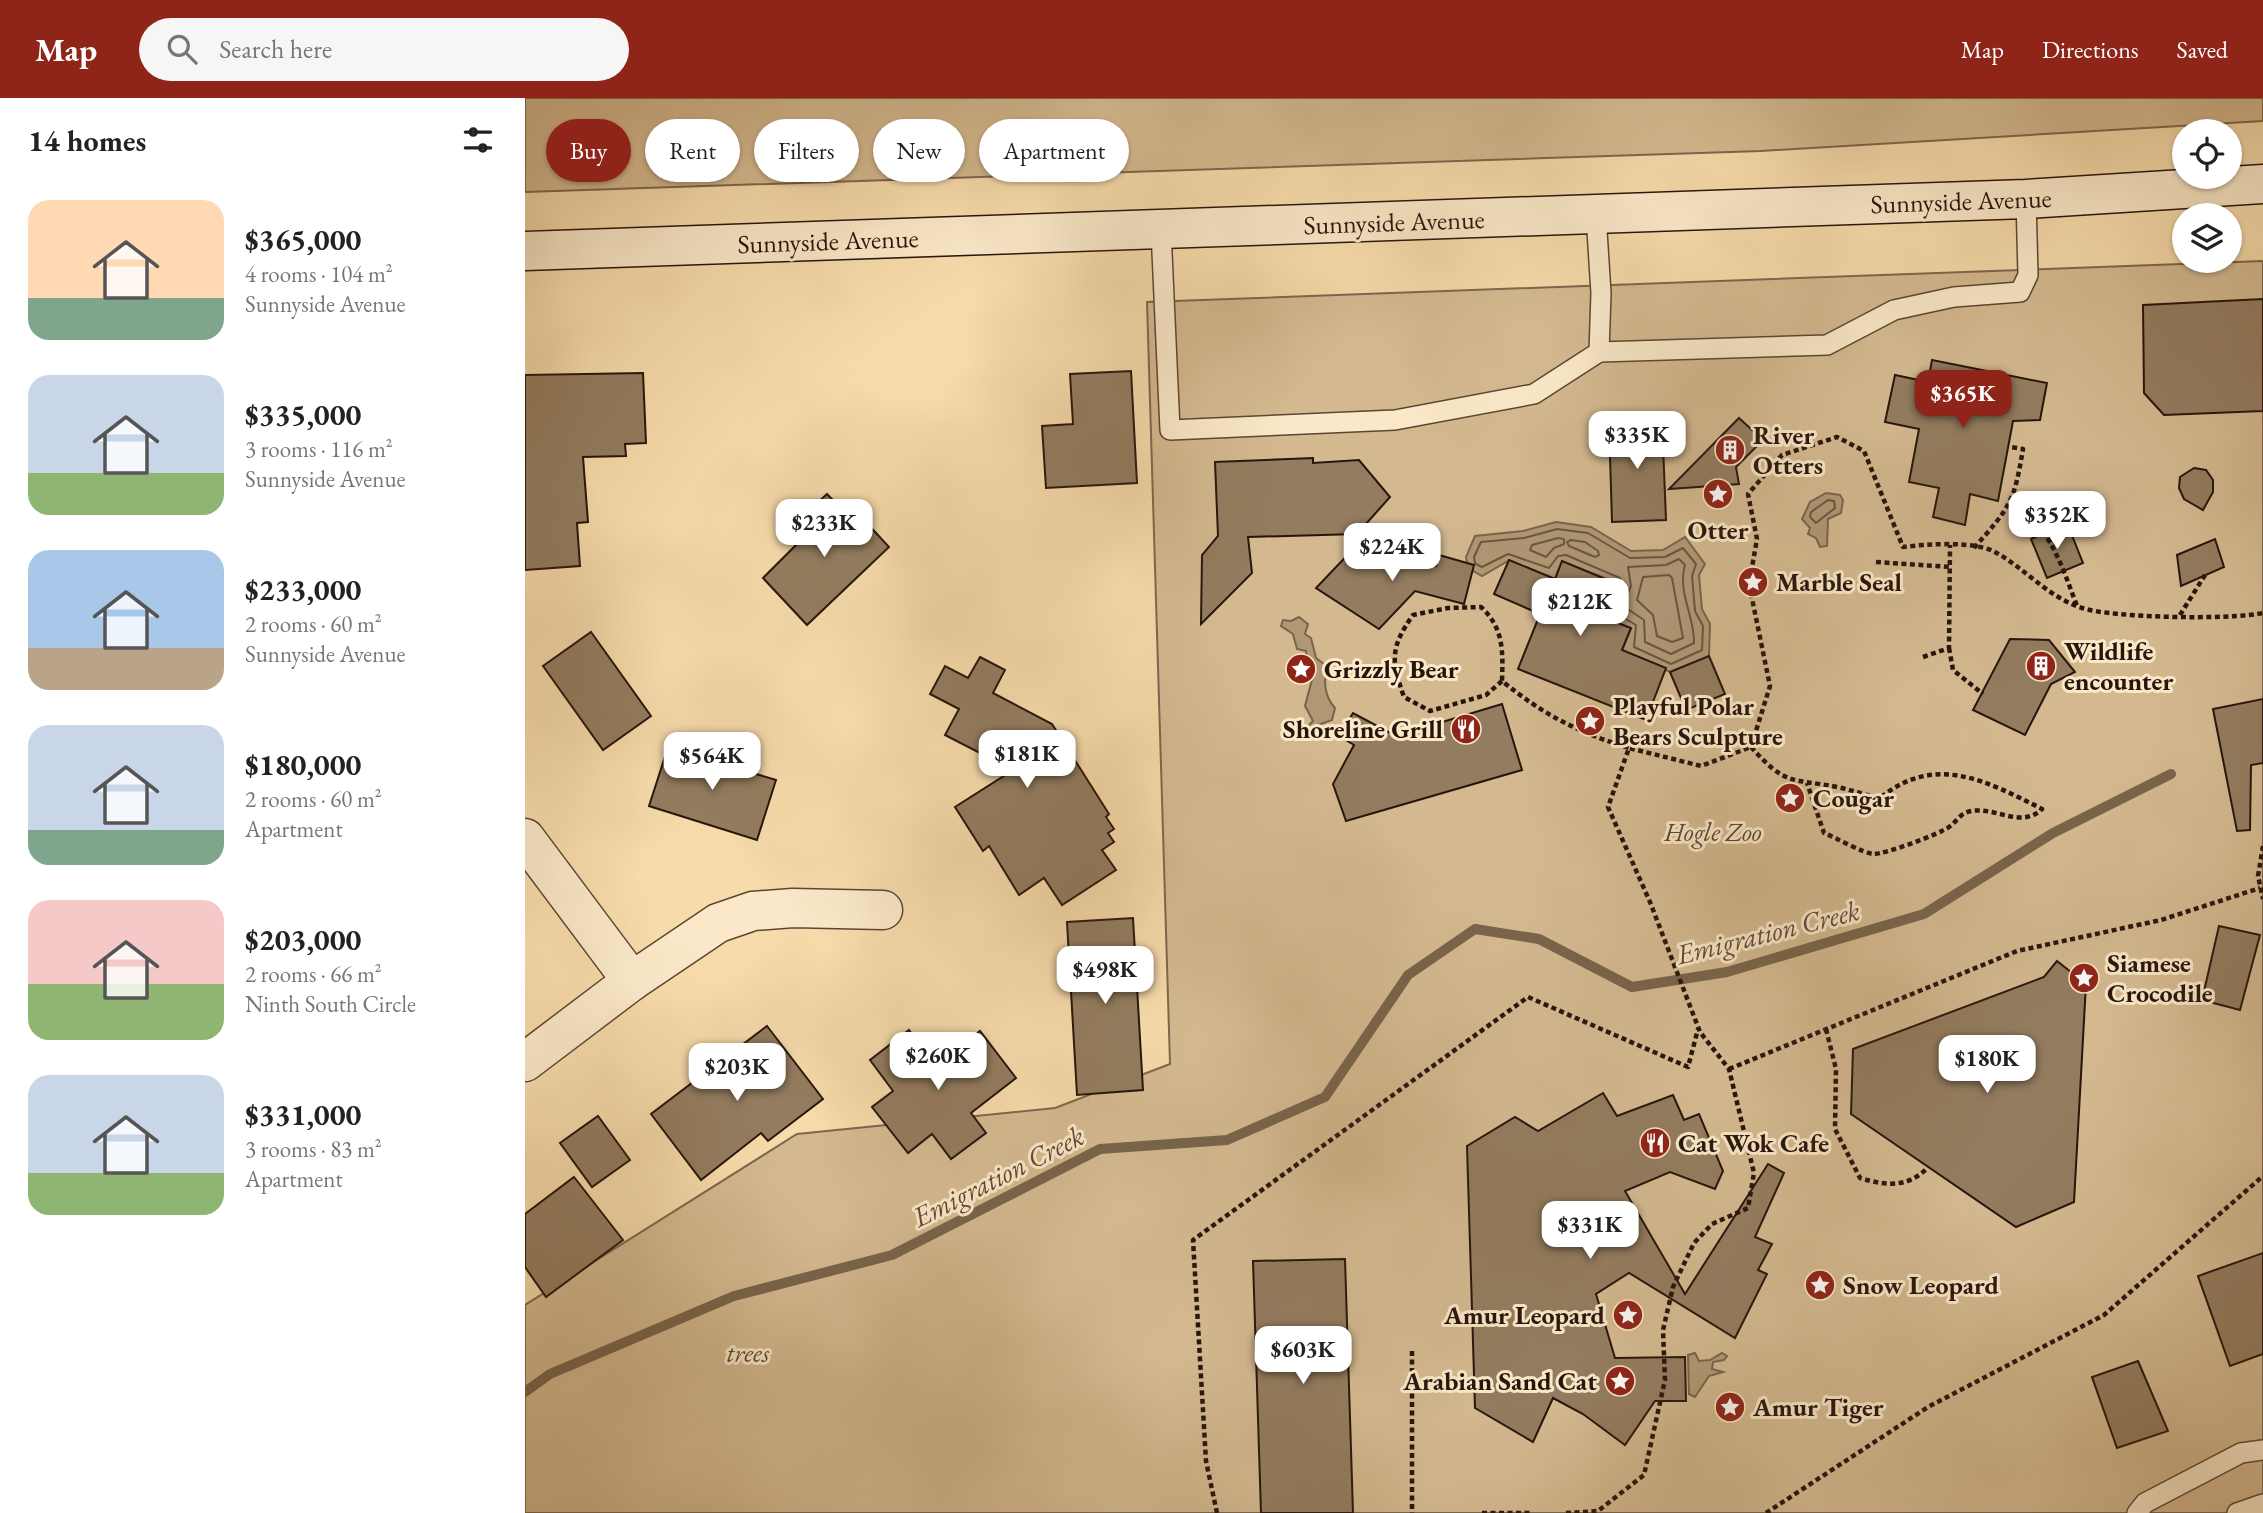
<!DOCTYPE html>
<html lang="en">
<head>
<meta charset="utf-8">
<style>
  body { margin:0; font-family:"EB Garamond",serif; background:#f6f6f6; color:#222; height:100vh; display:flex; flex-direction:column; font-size:26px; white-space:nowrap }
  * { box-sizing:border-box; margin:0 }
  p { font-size:23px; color:#767676 }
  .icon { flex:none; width:38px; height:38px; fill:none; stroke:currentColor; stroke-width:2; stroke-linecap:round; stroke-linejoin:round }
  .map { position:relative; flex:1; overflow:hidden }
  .side { display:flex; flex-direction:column; background:#fff; width:525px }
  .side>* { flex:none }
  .guide { position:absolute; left:21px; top:21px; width:665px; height:63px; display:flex; gap:14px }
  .controls { position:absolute; left:1647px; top:21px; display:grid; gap:14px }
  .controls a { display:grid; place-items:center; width:70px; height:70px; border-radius:50%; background:#fff; box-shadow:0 2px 5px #0004; font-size:35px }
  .price { position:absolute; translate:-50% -60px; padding:0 16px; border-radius:14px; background:#fff; color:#222; font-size:23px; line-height:46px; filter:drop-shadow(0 2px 4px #0008) }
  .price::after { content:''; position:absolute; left:50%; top:42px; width:21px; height:16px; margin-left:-10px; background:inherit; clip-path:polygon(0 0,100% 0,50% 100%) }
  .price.current { background:#8f2418; color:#fff }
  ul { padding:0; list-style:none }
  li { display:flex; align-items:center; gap:21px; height:175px; padding:0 28px }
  li span { display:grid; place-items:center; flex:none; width:196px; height:140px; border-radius:21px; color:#555 }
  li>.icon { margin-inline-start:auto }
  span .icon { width:84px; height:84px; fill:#fffc; stroke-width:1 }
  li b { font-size:30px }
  h2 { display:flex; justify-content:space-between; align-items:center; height:84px; padding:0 28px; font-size:30px }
  .chip { padding:0 24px; border-radius:32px; background:#fff; box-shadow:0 2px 5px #0004; font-size:24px; line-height:63px }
  .chip.current { background:#8f2418; color:#fff }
  header { display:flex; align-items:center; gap:42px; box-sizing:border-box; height:98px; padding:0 35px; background:#8f2418; color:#fff }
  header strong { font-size:33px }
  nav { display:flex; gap:38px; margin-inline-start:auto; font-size:24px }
  .search { width:490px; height:63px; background:#f6f6f6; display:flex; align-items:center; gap:18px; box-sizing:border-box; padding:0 24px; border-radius:38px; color:#767676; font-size:26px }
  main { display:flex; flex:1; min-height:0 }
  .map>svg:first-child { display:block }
  .green { fill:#d4b990; stroke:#7e674e; stroke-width:2 }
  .water { fill:#b09875; stroke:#79644b; stroke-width:2 }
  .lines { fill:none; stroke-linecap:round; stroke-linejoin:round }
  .shore { stroke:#6c5641; stroke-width:2 }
  .stream { stroke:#79644b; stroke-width:10 }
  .building { fill:#937c5f; stroke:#27150d; stroke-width:2 }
  .service-casing { stroke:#5b4634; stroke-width:22 }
  .minor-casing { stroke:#5b4634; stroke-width:41 }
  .secondary-casing { stroke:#27150d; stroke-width:41 }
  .path { stroke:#27150d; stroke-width:4.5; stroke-dasharray:5 3.5; stroke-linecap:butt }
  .service { stroke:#fae8c8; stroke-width:19 }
  .minor { stroke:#fae8c8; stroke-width:38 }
  .secondary { stroke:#fae8c8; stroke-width:38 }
  .labels { text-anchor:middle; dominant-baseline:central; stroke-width:6; stroke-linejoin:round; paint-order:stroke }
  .street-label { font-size:26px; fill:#27150d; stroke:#fae8c8 }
  .poi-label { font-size:26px; font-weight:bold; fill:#27150d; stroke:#fae8c8; text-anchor:start }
  .park-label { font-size:26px; font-style:italic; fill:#5b4634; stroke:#fae8c8 }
  .water-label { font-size:28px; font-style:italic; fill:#5e4937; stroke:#fae8c8 }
</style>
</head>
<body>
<header>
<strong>Map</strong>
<div class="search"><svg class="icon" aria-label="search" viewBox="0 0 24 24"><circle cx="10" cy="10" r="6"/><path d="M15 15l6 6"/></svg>Search here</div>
<nav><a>Map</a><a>Directions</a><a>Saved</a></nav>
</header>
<main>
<section class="side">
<h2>14 homes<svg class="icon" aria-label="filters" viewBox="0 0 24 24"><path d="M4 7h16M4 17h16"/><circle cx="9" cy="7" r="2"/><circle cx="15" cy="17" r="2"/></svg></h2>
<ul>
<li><span style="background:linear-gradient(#ffd9b3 70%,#7fa58c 0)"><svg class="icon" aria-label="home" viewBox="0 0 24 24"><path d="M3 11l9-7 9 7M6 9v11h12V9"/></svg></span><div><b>$365,000</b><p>4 rooms · 104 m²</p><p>Sunnyside Avenue</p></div></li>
<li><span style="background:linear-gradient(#c9d6e8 70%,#8fb573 0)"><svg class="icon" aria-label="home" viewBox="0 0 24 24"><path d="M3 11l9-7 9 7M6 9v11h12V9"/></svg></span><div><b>$335,000</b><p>3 rooms · 116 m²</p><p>Sunnyside Avenue</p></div></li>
<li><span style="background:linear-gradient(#a9c7e8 70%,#b9a48a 0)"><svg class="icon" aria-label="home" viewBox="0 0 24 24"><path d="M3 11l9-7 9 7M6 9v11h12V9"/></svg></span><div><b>$233,000</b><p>2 rooms · 60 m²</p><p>Sunnyside Avenue</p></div></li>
<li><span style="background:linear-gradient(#c9d6e8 75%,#7fa58c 0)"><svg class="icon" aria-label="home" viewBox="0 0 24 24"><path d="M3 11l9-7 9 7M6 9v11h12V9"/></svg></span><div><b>$180,000</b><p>2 rooms · 60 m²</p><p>Apartment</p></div></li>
<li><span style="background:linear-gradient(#f6c9c9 60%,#8fb573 0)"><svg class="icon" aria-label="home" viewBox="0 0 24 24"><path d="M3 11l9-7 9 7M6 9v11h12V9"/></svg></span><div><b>$203,000</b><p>2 rooms · 66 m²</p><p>Ninth South Circle</p></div></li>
<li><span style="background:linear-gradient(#c9d6e8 70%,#8fb573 0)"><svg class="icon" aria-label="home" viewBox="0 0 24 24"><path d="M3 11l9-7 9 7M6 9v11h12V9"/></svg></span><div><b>$331,000</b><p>3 rooms · 83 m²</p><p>Apartment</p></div></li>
</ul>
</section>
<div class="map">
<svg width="1738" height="1415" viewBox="0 0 1738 1415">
  <rect width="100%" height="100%" fill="#f7dbab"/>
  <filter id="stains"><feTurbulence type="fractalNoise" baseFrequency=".00286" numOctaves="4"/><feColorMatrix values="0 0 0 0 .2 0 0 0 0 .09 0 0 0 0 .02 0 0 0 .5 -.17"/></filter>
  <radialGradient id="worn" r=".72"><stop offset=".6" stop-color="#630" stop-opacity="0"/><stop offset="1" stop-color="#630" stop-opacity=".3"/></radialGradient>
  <g class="green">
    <path d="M0 0H1738V23L1236 53 0 94Z"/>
    <path d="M1738 163V1415H0V1207L272 1036 530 1010 645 966 622 204Z"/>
  </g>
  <g class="water">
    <path d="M1301 395 1315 397 1318 402 1316 415 1303 421 1302 448 1295 449 1291 440 1283 436 1285 430 1277 421 1285 404Z"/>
    <path d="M1031 424 1066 429 1106 453 1138 452 1160 439 1180 466 1174 477 1177 511 1185 526 1184 558 1145 574 1097 552 1106 530 1077 519 1090 484 1037 463 1030 481 983 463 957 478 943 470 941 459 950 438 998 433Z"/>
    <path d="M774 519 783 526 780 536 786 540 791 560 803 569C798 581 799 598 810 610L807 622 787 629 783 636 779 632 788 623 780 608 789 574 782 566 781 553 772 551 768 536 756 528 758 522 766 523Z"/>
    <path d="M1170 1255 1174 1263 1185 1262 1197 1255 1202 1258 1199 1262 1188 1264 1187 1271 1198 1274 1184 1278 1170 1299 1164 1296 1163 1257Z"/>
  </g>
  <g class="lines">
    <g class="shore">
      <path d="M1303 402 1309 403 1310 410 1291 425 1285 419 1286 414Z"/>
      <path d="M1033 440 1039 441V446L1029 450 1021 459 1005 452 1007 447Z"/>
      <path d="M1046 442 1060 444 1073 453 1074 457 1070 459 1044 448 1042 444Z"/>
      <path d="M1154 461 1160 467C1152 494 1170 519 1169 545L1146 556 1120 544 1119 522 1098 508 1106 488 1103 469 1141 467Z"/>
      <path d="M950 465 949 459 956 444 999 440 1032 431 1063 435 1105 460 1140 459 1158 450 1171 466 1167 478 1170 513 1178 528 1177 552 1146 566 1109 549 1111 527 1087 513 1097 487 1095 480 1041 457 1033 458 1024 470 983 456 957 469 951 466"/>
      <path d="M1144 477 1147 480 1158 540 1147 544 1132 538 1128 517 1112 502 1118 479Z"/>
    </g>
    <path class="stream" d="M0 1294 25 1276 209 1198 367 1157 575 1051 702 1042 800 999 883 877 950 831 1014 841 1107 889 1202 874 1399 816 1528 735 1646 676"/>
  </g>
  <g class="building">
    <path d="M1738 201V313L1639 317 1619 295 1618 207Z"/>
    <path d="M1407 262 1522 285 1515 322 1488 323 1473 403 1445 396 1440 427 1408 419 1414 390 1384 384 1394 331 1360 324 1370 277 1403 284Z"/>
    <path d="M606 273 612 385 521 390 517 328 548 326 545 276Z"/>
    <path d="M118 275 121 345 100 346 101 358 58 359 63 424 52 425 55 468 0 472V277Z"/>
    <path d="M1214 320 1238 342 1211 369 1214 386 1144 391Z"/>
    <path d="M1137 322 1141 422 1087 424 1084 324Z"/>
    <path d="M788 360V365L834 362 865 399 832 436 723 439 727 475 676 526 677 457 693 438 690 364Z"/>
    <path d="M1669 370 1681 372 1688 382V394L1678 412 1659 401 1654 390 1655 379Z"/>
    <path d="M302 396 332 427 338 421 364 449 282 527 238 480 282 436 271 425Z"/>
    <path d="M1542 425 1558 465 1522 480 1506 441Z"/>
    <path d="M1690 441 1699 469 1656 488 1652 457Z"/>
    <path d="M831 448 911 468 914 457 949 467 939 506 890 493 854 531 791 490Z"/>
    <path d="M984 462 1030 481 1037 463 1090 485 1077 519 1106 530 1097 552 1141 570 1121 622 993 571 1015 516 969 496Z"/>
    <path d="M66 534 126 618 78 652 18 568Z"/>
    <path d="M1485 541 1524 542 1550 574 1526 586 1500 637 1448 612Z"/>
    <path d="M1184 558 1200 596 1161 612 1145 574Z"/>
    <path d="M455 559 480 572 468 595 527 626 584 716 581 719 589 731 583 735 589 744 577 752 591 772 537 807 519 780 494 797 464 748 458 753 430 709 488 672 420 637 434 611 405 596 420 568 443 580Z"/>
    <path d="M1738 601V665L1726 667 1725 732 1712 733 1688 611Z"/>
    <path d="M977 606 997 672 821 723 808 686 829 647 814 638 828 615 871 638Z"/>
    <path d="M145 643 190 658 188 663 251 682 232 742 124 708Z"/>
    <path d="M608 820 618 992 552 997 542 824Z"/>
    <path d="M1694 828 1735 837 1715 912 1677 902Z"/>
    <path d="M1532 863 1561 886 1549 1104 1491 1129 1326 1016 1328 951 1519 879Z"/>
    <path d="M242 928 298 1001 243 1043 236 1035 176 1082 126 1016Z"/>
    <path d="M384 932 411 967 455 933 491 980 446 1015 461 1035 426 1061 407 1036 383 1055 347 1009 368 993 345 962Z"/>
    <path d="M1078 995 1092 1018 1148 997 1159 1022 1174 1016 1198 1073 1190 1091 1145 1074 1100 1093 1160 1196 1243 1066 1259 1075 1230 1139 1247 1146 1233 1172 1242 1176 1210 1240 1104 1175 1071 1196 1090 1260 1160 1259 1161 1303H1130L1100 1347 1058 1316 1028 1300 1008 1344 950 1310 942 1048 990 1019 1013 1033Z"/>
    <path d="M73 1018 105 1062 67 1089 35 1045Z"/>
    <path d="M49 1079 98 1142 21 1199 0 1169V1116Z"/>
    <path d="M1738 1155V1256L1705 1268 1673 1178Z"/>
    <path d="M820 1161 828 1415H736L728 1163Z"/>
    <path d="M1613 1263 1643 1333 1592 1350 1567 1279Z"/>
  </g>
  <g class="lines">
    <g class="service-casing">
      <g id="service">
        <path d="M636 132 645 332 870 322 1009 296 1074 254 1076 195 1071 117"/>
        <path d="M1074 254 1302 247 1369 212 1429 199 1495 194 1503 177 1501 101"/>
        <path d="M1612 1415 1620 1405 1716 1355 1738 1352"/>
        <path d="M1712 1415 1738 1406"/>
      </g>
    </g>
    <g class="minor-casing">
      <g id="minor">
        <path d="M0 740 107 883"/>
        <path d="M0 964 107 883 193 825 228 813 268 810 358 812"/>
      </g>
    </g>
    <g class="secondary-casing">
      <path id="secondary" d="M0 153 1501 101 1738 86"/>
    </g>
    <g class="path">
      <path d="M1485 407C1524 422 1538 472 1552 508"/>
      <path d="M1449 450C1485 409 1489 405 1498 351L1485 349"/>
      <path d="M1351 464 1425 469"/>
      <path d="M1655 517 1680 477"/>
      <path d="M1424 550 1428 572 1458 596"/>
      <path d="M1398 559 1424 550 1425 447"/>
      <path d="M977 583 961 597 905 613 879 599C866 562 865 550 888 517L923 510 956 509C979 530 978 554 977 583 1019 617 1052 634 1104 650"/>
      <path d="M1226 649C1261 688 1265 680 1312 689 1327 692 1340 697 1355 700 1410 655 1462 683 1517 711 1494 733 1466 704 1440 715 1434 718 1430 725 1424 729 1415 736 1360 756 1349 756 1339 756 1310 739 1299 735L1282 685"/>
      <path d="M1738 748 1733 778 1738 801"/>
      <path d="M1301 931 1311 971 1310 1031 1335 1080C1361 1088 1384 1090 1403 1069"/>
      <path d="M1204 971 1492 853 1636 822 1735 790"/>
      <path d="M887 1253V1415"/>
      <path d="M692 1415 681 1363 668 1142 1003 899 1163 969 1173 931"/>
      <path d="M957 1415H1008"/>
      <path d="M1041 1415 1073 1413 1119 1377 1140 1282 1138 1232 1148 1189 1169 1145 1187 1126 1223 1110 1229 1075 1204 971 1175 934 1125 804 1083 709 1104 650 1176 668 1226 649 1245 588 1224 486 1232 441 1223 396 1257 357 1312 339 1339 353 1378 449C1402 446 1446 443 1468 453 1498 468 1522 499 1557 510 1588 520 1706 522 1738 515"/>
      <path d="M1241 1415 1403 1309 1579 1217 1738 1078"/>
    </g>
    <use href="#service" class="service"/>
    <use href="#minor" class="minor"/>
    <use href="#secondary" class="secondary"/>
  </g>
  <defs>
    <g id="building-disc" transform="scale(1.575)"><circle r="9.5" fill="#8f2418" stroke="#fae8c8"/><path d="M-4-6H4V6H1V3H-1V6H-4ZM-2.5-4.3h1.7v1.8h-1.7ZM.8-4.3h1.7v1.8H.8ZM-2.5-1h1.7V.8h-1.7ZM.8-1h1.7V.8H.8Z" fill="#fff"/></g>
    <g id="sight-disc" transform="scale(1.575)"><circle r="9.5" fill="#8f2418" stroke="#fae8c8"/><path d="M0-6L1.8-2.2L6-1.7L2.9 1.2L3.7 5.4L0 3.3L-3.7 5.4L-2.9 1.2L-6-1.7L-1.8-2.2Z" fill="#fff"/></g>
    <g id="restaurant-disc" transform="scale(1.575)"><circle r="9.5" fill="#8f2418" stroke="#fae8c8"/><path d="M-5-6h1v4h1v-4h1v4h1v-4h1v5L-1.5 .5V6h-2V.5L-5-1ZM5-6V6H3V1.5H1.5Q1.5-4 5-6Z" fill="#fff"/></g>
  </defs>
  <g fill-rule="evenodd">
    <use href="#building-disc" x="1205" y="352"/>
    <use href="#sight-disc" x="1193" y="396"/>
    <use href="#sight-disc" x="1228" y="484"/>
    <use href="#building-disc" x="1516" y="568"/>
    <use href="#sight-disc" x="776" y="571"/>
    <use href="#sight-disc" x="1065" y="623"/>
    <use href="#restaurant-disc" x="941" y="631"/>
    <use href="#sight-disc" x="1265" y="700"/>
    <use href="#sight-disc" x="1559" y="880"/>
    <use href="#restaurant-disc" x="1130" y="1045"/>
    <use href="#sight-disc" x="1295" y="1187"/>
    <use href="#sight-disc" x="1103" y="1217"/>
    <use href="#sight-disc" x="1095" y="1283"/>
    <use href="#sight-disc" x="1205" y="1309"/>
  </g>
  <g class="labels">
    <g class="street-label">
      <text transform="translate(1436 103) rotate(-2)">Sunnyside Avenue</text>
      <text transform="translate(869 124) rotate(-2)">Sunnyside Avenue</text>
      <text transform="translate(303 143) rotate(-2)">Sunnyside Avenue</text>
    </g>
    <g class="poi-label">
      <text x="1228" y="337">River<tspan x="1228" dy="30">Otters</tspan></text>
      <text x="1193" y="432" text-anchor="middle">Otter</text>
      <text x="1251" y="484">Marble Seal</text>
      <text x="1539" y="553">Wildlife<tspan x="1539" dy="30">encounter</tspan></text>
      <text x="799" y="571">Grizzly Bear</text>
      <text x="1088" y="608">Playful Polar<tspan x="1088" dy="30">Bears Sculpture</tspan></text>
      <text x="918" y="631" text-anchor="end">Shoreline Grill</text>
      <text x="1288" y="700">Cougar</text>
      <text x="1582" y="865">Siamese<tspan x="1582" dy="30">Crocodile</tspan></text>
      <text x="1153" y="1045">Cat Wok Cafe</text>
      <text x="1318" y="1187">Snow Leopard</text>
      <text x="1080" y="1217" text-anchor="end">Amur Leopard</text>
      <text x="1072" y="1283" text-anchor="end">Arabian Sand Cat</text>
      <text x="1228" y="1309">Amur Tiger</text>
    </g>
    <g class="park-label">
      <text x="1188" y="734">Hogle Zoo</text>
      <text x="223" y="1255">trees</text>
    </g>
    <g class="water-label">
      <text transform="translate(1243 834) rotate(-14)">Emigration Creek</text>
      <text transform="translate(473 1078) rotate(-27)">Emigration Creek</text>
    </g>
  </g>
  <rect width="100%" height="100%" filter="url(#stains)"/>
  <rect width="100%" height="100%" fill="url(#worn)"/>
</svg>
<div class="controls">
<a><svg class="icon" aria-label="locate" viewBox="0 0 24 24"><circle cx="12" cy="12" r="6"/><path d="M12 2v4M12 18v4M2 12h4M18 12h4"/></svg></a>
<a><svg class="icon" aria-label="layers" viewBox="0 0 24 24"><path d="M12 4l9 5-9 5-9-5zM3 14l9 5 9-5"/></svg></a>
</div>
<b class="price current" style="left:1438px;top:332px">$365K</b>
<b class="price" style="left:1112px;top:373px">$335K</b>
<b class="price" style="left:1532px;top:453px">$352K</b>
<b class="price" style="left:299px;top:461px">$233K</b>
<b class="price" style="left:867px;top:485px">$224K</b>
<b class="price" style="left:1055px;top:540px">$212K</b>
<b class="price" style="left:502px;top:692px">$181K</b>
<b class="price" style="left:187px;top:694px">$564K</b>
<b class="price" style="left:580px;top:908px">$498K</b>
<b class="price" style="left:413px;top:994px">$260K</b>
<b class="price" style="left:1462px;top:997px">$180K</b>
<b class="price" style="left:212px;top:1005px">$203K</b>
<b class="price" style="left:1065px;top:1163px">$331K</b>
<b class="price" style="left:778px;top:1288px">$603K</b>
<div class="guide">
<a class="chip current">Buy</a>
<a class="chip">Rent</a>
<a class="chip">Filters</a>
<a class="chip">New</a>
<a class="chip">Apartment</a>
</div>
</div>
</main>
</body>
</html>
